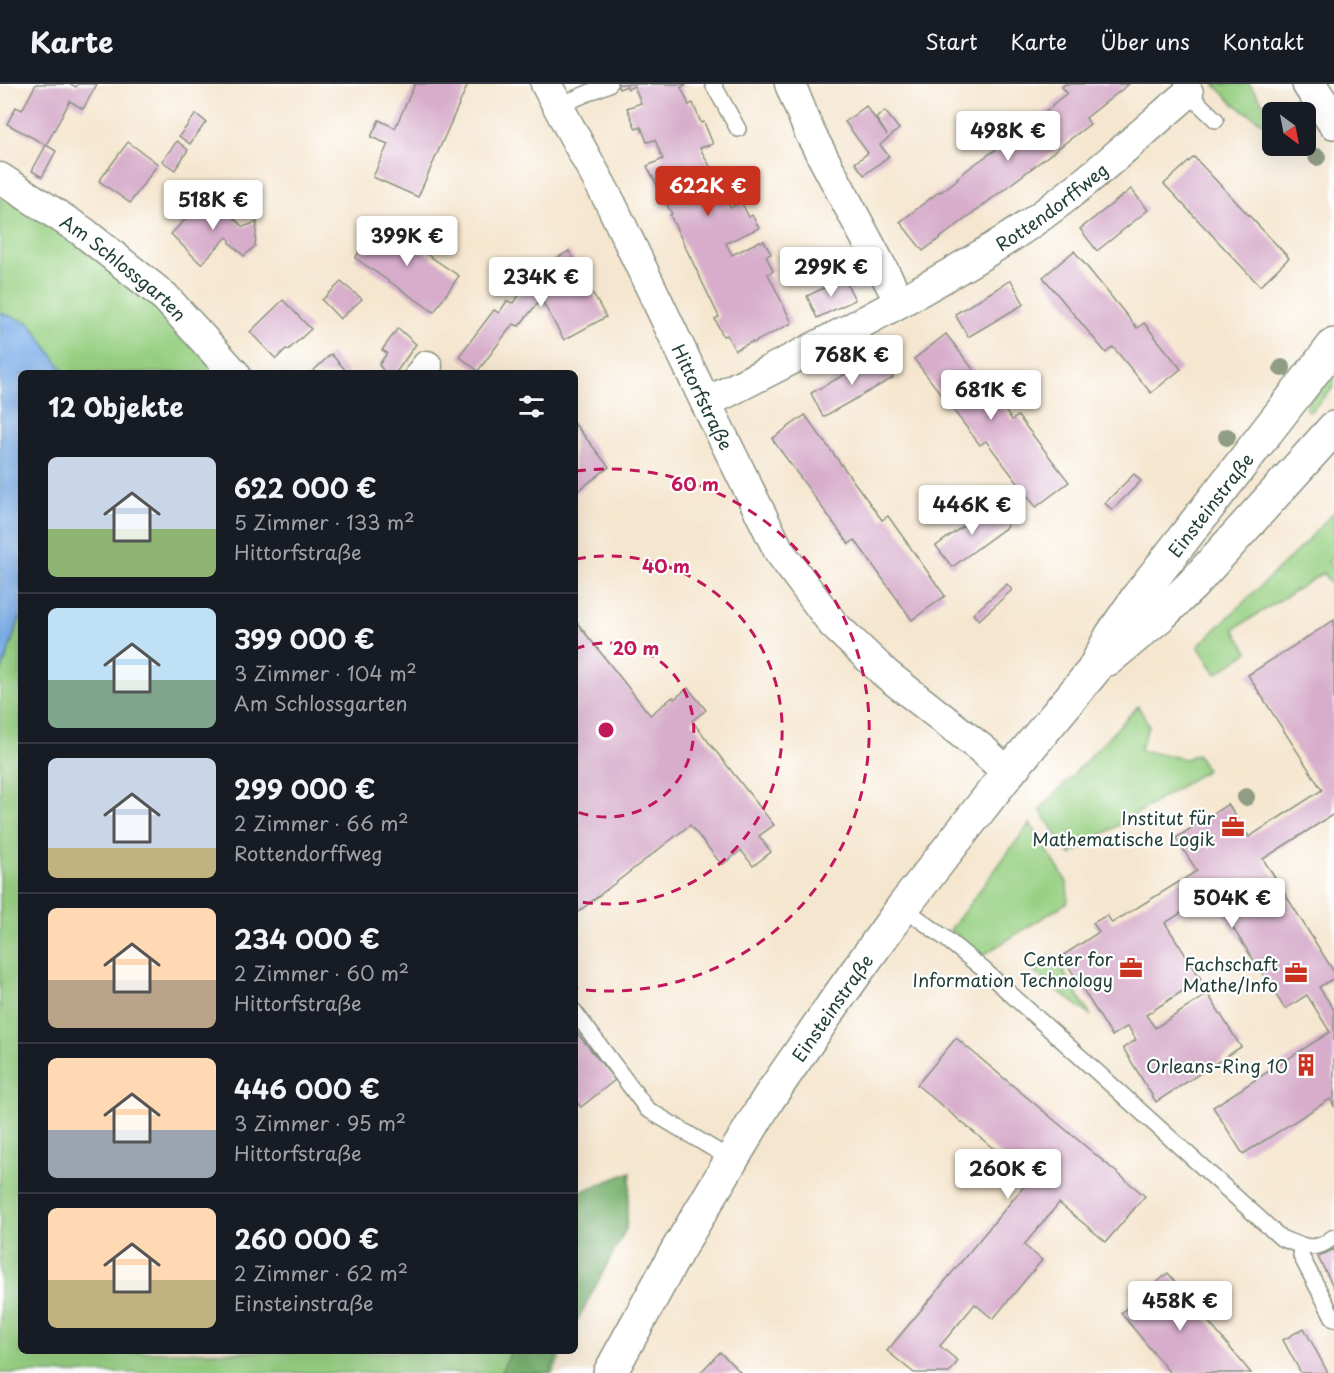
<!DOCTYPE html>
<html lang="de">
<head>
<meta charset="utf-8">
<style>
  body { margin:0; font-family:"Playpen Sans",sans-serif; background:#242831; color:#f1f3f6; height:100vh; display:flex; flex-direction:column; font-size:22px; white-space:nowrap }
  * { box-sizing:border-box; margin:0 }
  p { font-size:20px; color:#9ea1a6 }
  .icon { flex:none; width:33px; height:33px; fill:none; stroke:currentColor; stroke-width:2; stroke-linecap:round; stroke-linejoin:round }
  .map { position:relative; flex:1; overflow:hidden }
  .side { position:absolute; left:18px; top:286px; width:560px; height:984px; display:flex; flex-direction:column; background:#171b24; border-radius:9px; box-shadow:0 6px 24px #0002 }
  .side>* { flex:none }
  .needle { width:39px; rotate:148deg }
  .buttons { position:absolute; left:1262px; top:18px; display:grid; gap:12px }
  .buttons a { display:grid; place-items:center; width:54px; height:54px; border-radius:9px; background:#171b24; box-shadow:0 6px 24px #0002; font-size:30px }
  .price { position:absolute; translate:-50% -51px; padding:0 14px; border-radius:6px; background:#fff; color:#222; font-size:20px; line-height:39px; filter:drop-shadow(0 2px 3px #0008) }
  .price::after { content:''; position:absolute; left:50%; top:36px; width:18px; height:14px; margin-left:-9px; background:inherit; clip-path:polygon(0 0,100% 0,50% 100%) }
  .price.current { background:#c8321e; color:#fff }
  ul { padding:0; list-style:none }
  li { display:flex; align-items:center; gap:18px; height:150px; padding:0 30px }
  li+li { border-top:2px solid #363941 }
  li span { display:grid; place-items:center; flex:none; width:168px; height:120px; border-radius:9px; color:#555 }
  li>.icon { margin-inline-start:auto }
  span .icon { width:72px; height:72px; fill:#fffc; stroke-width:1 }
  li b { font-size:26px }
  h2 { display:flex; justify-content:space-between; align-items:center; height:72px; padding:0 30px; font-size:26px }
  header { display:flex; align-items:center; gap:36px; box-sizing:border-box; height:84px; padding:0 30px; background:#171b24; border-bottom:2px solid #363941 }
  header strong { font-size:28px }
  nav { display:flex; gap:33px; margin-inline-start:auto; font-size:21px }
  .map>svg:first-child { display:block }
  .green { fill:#98d083; stroke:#5c865c; stroke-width:1.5 }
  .forest { fill:#7ab271; stroke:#4c7852; stroke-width:1.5 }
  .water { fill:#7dafe9; stroke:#4e768e; stroke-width:1.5 }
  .building { fill:#d7adcb }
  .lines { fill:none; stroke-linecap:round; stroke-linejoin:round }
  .lane-casing { stroke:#8a9282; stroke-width:18 }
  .street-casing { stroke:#8a9282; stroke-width:33 }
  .secondary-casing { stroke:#8a9282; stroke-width:36 }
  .primary-casing { stroke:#8a9282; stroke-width:36 }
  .lane { stroke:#fff; stroke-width:15 }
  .street { stroke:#fff; stroke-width:30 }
  .secondary { stroke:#fff; stroke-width:33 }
  .primary { stroke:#fff; stroke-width:33 }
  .tree { fill:#909d85 }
  .ring { fill:none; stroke:#c2185b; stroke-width:3; stroke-dasharray:10 8 }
  .labels { text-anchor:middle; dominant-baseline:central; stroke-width:4.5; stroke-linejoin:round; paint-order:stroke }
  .street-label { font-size:18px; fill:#1f3d34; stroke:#fff }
  .poi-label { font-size:18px; fill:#1f3d34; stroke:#fff; text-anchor:end }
  .centre { fill:#c2185b; stroke:#fff; stroke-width:3 }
  .ring-label { font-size:18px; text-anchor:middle; font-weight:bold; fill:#c2185b; stroke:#fff; stroke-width:4.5; stroke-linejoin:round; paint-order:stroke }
</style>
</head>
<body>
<header>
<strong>Karte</strong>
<nav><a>Start</a><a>Karte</a><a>Über uns</a><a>Kontakt</a></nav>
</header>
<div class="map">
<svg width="1334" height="1289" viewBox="0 0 1334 1289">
  <rect width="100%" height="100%" fill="#fff"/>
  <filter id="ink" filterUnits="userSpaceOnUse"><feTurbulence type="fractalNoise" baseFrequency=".0167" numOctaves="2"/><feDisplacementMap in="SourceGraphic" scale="12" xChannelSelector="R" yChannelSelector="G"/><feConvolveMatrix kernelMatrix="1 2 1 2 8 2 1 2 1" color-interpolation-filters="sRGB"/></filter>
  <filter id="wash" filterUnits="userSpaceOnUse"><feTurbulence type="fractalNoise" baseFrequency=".008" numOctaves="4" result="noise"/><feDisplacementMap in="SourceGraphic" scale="24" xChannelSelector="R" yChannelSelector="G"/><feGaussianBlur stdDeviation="1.35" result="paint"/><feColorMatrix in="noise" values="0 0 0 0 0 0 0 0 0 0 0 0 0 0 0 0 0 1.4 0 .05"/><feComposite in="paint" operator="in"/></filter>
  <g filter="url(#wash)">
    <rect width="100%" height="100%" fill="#f5e6cf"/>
    <g class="green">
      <path d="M1214 0H1249L1272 31V45L1234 20Z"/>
      <path d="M0 109 164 221 228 289H65L30 239 0 229Z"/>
      <path d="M1334 284V303L1311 327H1307L1306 322Z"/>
      <path d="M1334 428V473L1328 478 1334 484V505L1323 489 1234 545 1248 568 1216 590 1198 562 1304 460Z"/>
      <path d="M21 530V1268H563L552 1289H0V590L2 586Z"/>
      <path d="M1138 622 1149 641 1140 666 1185 675 1197 670 1207 686 1070 771 1040 726Z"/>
      <path d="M1030 739 1067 798 1068 818 983 871 950 846Z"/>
      <path d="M1053 871 1091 932 1031 886Z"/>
    </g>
    <g class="forest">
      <path d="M631 1088 626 1145 575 1241 574 1117 577 1109Z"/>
      <path d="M511 1268H560L549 1289H500Z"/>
    </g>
    <path class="water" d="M0 229 30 239 65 289 21 290V530L2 586 0 590Z"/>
    <g id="blocks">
      <g class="building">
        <path d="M36 0H71L76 3 78 0H97L83 25 70 17 46 61 7 40 16 23 22 26Z"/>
        <path d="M415 0H468L418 113 373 93 388 60 371 53 379 36 395 44Z"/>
        <path d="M617 0H687L681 3 689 21 693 19 701 39 704 38 713 60 700 64 718 97 730 124 741 118 749 133 752 131 759 144 726 159 732 171 760 157 761 158 764 157 771 170 766 172 773 187 768 190 792 239 753 259 752 258 735 266 727 251 723 252 715 235 719 233 670 131 672 130 647 82 663 75 655 56 647 58 641 43 636 45 627 24 641 19 634 2 628 5 627 2 619 5Z"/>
        <path d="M1065 0H1129L1086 34 1090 40 923 167 900 138 940 107 941 108 958 95 957 94 972 82 1005 59V57L1035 34 1036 35 1053 22 1052 21 1067 9 1062 3Z"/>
        <path d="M866 22 887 51 876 34 885 27 899 45 880 61 889 72 864 91 855 79 868 69 845 38Z"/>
        <path d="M196 30 206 38 190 60 179 52Z"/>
        <path d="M177 57 188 66 175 86 162 77Z"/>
        <path d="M128 58 158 80 130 119 99 97Z"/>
        <path d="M46 61 56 67 42 93 32 87Z"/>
        <path d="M1194 73 1289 174 1260 202 1164 100Z"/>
        <path d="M1131 105 1148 126 1097 167 1080 145Z"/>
        <path d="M210 110 243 143 257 138 255 162 244 172 230 159V156L227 153 201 180 171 150Z"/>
        <path d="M379 138 459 192 434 228 355 174Z"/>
        <path d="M569 167 606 233 564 256 541 215 519 242 513 240 478 287 459 272 494 226 499 229 507 217 513 219 531 197 528 190Z"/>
        <path d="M1074 167 1137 244 1144 239 1181 285 1151 309 1113 263 1106 269 1043 193Z"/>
        <path d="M844 194 855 216 817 234 807 212Z"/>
        <path d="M1011 196 1024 220 968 253 955 230Z"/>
        <path d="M341 198 362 215 340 235 322 216Z"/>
        <path d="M283 216 311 245 288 266 286 265 276 275 250 248Z"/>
        <path d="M398 244 416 260 395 290H386L379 281 387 269 382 266Z"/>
        <path d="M946 250 1012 336 1018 332 1069 398 1036 423 986 357 980 361 914 275Z"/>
        <path d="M331 270 349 290H310Z"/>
        <path d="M880 271 893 294 823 333 811 309Z"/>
        <path d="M805 331 882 436 888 432 945 512 912 536 855 456 849 460 772 355Z"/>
        <path d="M574 339 609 383 574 410Z"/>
        <path d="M1134 390 1141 397 1112 426 1105 419Z"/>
        <path d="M992 421 1008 442 952 483 936 462Z"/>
        <path d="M1007 500 1012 506 979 536 973 530Z"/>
        <path d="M574 535 650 631 673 613 674 615 688 604 706 626 692 637 774 741 759 752 771 768 753 782 741 766 722 781 690 741 574 831Z"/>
        <path d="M1334 536V730L1263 775 1334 888V894L1319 903 1334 926V1022L1330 1015 1243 1070 1213 1023 1330 948 1307 911 1285 925 1211 810 1165 839 1201 895 1146 931 1155 944 1208 910 1241 963 1156 1018 1123 964 1136 956 1128 942 1112 952 1062 872 1099 848 1093 839 1107 831 1112 839 1197 787 1176 754 1228 720 1249 753 1322 706 1248 591Z"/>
        <path d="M574 945 615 996 581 1023 574 1015Z"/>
        <path d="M956 954 1145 1112 1106 1158 1059 1119 1024 1161 1042 1176 993 1235 975 1220 940 1262 958 1277 949 1289H914L887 1267 1030 1095 917 1001Z"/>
        <path d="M1334 1165V1204L1318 1173Z"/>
        <path d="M1168 1189 1251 1289H1170L1121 1229Z"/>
        <path d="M1304 1244 1328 1289H1301L1283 1256Z"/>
        <path d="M720 1268 741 1289H700Z"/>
      </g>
    </g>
  </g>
  <g filter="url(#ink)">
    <use href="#blocks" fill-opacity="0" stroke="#8a9282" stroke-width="1.5"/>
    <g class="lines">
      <g class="lane-casing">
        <g id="lane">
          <path d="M713 0 738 45"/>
          <path d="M1188 9 1216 36"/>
          <path d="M558 22 609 0"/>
          <path d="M903 823 945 854 984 886 1281 1154C1293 1159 1308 1166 1321 1161 1325 1160 1330 1155 1334 1153"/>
          <path d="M574 927 647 1025 732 1076"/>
          <path d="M1302 1161 1301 1172 1334 1235"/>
        </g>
      </g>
      <g class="street-casing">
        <g id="street">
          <path id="s1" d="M546 0 611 120 706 319 779 467 833 540 886 590 983 666 1008 689"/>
          <path d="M790 0 810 49 900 218"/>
          <path id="s2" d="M0 94 82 147 165 213 235 290"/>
          <path d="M421 290 427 282"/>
          <path id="s3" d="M706 319C807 267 910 217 1007 155 1072 114 1129 60 1188 9"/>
        </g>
      </g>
      <g class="secondary-casing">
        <g id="secondary">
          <path d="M1108 575 1161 531 1193 500 1334 344"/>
          <path id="s4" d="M610 1289 677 1167 768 1015 837 915 903 823 1008 689 1093 587 1112 551 1138 513 1334 261"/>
        </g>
      </g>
      <g class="primary-casing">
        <path id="primary" d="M1309 0 1334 38"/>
      </g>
      <use href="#lane" class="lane"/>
      <use href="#street" class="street"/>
      <use href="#secondary" class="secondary"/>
      <use href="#primary" class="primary"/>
    </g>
    <g class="tree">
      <circle cx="1317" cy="73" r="9"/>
      <circle cx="1282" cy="284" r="9"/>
      <circle cx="1227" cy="353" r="9"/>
      <circle cx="1246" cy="713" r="9"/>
    </g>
  </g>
  <g class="ring">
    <path d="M575 565A87 87 0 1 1 575 727"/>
    <path d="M576 475A174 174 0 1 1 576 817"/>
    <path d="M576 387A261 261 0 1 1 576 905"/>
  </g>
  <defs>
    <g id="office-bare" transform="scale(1.8)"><path d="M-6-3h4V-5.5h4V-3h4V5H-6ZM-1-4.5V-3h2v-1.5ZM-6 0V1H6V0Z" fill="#c8321e" stroke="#fff" stroke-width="2.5" paint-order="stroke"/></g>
    <g id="building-bare" transform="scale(1.8)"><path d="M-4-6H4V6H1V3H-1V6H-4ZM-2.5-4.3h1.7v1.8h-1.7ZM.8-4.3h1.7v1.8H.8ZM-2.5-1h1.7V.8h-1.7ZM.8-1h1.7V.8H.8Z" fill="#c8321e" stroke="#fff" stroke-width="2.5" paint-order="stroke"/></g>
  </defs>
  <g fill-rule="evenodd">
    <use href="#office-bare" x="1233" y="743"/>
    <use href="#office-bare" x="1131" y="884"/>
    <use href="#office-bare" x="1296" y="889"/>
    <use href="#building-bare" x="1306" y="981"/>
  </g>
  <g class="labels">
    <g class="street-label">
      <text stroke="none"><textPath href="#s3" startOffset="398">Rottendorffweg</textPath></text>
      <text stroke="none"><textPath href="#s2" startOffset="153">Am Schlossgarten</textPath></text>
      <text stroke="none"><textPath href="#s1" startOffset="350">Hittorfstraße</textPath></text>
      <text stroke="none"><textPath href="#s4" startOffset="1058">Einsteinstraße</textPath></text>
      <text stroke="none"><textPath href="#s4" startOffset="428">Einsteinstraße</textPath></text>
    </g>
    <g class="poi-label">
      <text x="1215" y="733">Institut für<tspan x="1215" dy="21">Mathematische Logik</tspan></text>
      <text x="1113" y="874">Center for<tspan x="1113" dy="21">Information Technology</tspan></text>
      <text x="1278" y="879">Fachschaft<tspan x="1278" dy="21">Mathe/Info</tspan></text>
      <text x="1288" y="981">Orleans-Ring 10</text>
    </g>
  </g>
  <circle cx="606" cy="646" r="9" class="centre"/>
  <g class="ring-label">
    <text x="695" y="407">60 m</text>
    <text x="666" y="489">40 m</text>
    <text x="636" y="571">20 m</text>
  </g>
</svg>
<div class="buttons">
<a><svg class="needle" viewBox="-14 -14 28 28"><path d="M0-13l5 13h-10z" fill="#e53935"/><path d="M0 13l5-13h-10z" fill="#9ea1a6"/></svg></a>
</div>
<b class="price" style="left:1008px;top:78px">498K €</b>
<b class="price current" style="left:708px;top:133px">622K €</b>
<b class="price" style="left:213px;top:147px">518K €</b>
<b class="price" style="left:407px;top:183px">399K €</b>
<b class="price" style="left:831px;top:214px">299K €</b>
<b class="price" style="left:541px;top:224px">234K €</b>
<b class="price" style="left:852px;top:302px">768K €</b>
<b class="price" style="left:991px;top:337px">681K €</b>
<b class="price" style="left:972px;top:452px">446K €</b>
<b class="price" style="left:1232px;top:845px">504K €</b>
<b class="price" style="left:1008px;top:1116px">260K €</b>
<b class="price" style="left:1180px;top:1248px">458K €</b>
<section class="side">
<h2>12 Objekte<svg class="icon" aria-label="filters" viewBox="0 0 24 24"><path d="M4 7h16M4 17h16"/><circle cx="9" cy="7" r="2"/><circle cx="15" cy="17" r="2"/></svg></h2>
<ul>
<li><span style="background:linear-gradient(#c9d6e8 60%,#8fb573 0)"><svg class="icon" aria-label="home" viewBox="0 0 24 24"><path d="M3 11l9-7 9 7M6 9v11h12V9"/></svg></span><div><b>622 000 €</b><p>5 Zimmer · 133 m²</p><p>Hittorfstraße</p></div></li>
<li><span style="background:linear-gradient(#bfe0f5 60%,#7fa58c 0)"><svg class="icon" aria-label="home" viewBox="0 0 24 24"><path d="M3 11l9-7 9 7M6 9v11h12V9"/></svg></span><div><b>399 000 €</b><p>3 Zimmer · 104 m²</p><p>Am Schlossgarten</p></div></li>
<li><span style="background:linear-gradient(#c9d6e8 75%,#c2b280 0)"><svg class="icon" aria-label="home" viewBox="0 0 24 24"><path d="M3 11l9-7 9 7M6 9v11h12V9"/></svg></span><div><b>299 000 €</b><p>2 Zimmer · 66 m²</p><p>Rottendorffweg</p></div></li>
<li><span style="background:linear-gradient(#ffd9b3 60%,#b9a48a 0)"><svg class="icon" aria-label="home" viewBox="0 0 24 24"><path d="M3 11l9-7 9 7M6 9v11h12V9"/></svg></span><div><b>234 000 €</b><p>2 Zimmer · 60 m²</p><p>Hittorfstraße</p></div></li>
<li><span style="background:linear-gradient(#ffd9b3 60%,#9aa5b1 0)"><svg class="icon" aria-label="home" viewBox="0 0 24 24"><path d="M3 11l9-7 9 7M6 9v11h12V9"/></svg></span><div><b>446 000 €</b><p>3 Zimmer · 95 m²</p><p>Hittorfstraße</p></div></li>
<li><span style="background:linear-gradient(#ffd9b3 60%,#c2b280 0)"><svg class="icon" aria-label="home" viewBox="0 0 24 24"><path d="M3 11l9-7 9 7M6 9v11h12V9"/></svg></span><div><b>260 000 €</b><p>2 Zimmer · 62 m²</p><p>Einsteinstraße</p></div></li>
</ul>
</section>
</div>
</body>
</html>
